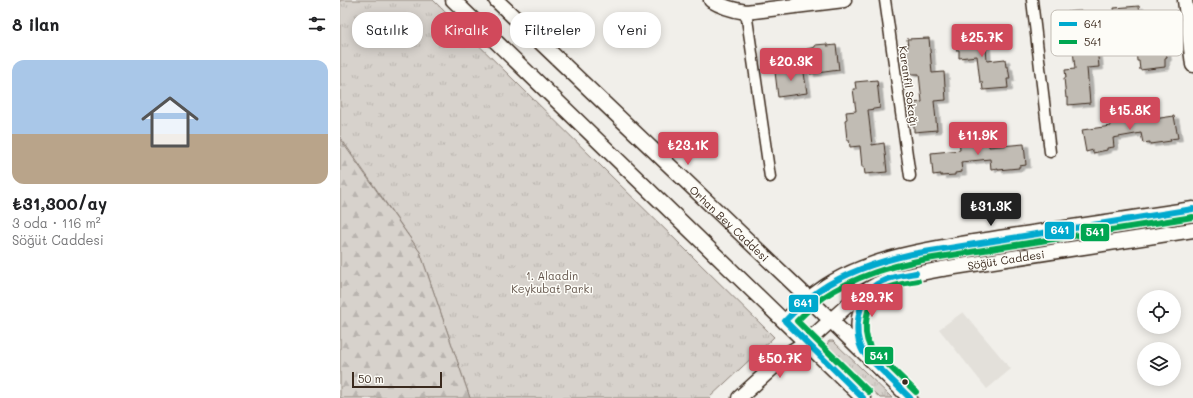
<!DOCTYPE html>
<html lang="tr">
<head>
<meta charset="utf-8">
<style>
  body { margin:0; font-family:Mali,sans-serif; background:#f6f6f6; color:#202124; height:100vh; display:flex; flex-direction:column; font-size:15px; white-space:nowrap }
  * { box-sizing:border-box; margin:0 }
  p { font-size:13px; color:#757577 }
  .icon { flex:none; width:22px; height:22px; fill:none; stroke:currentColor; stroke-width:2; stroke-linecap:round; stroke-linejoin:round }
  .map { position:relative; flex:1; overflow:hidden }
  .drawer { display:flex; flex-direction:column; background:#fff; width:340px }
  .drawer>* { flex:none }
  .banner { position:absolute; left:12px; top:12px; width:380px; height:36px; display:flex; gap:8px }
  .controls { position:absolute; left:797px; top:290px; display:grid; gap:8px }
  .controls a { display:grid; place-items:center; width:44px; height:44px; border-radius:50%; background:#fff; box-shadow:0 2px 10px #0003; font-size:20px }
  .scale { position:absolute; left:12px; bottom:10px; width:90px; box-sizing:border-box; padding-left:4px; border:2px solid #3b2a1e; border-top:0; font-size:11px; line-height:14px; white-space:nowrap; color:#3b2a1e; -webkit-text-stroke:3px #fdfcf7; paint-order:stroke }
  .price { position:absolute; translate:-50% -34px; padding:0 9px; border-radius:4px; background:#d1495b; color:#fff; font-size:13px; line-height:26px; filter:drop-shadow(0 1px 2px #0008) }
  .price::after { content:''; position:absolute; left:50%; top:24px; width:12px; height:9px; margin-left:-6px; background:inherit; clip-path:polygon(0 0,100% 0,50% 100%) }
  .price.on { background:#222; color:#fff }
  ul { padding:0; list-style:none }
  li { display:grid; align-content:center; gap:8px; height:212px; padding:0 12px }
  li span { display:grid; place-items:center; height:124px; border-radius:12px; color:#555 }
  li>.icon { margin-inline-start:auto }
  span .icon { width:72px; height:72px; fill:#fffc; stroke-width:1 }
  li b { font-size:17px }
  h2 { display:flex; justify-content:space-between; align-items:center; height:48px; padding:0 12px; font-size:17px }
  .tag { padding:0 14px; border-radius:16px; background:#fff; box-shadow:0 2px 10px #0003; font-size:14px; line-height:36px }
  .tag.on { background:#d1495b; color:#fff }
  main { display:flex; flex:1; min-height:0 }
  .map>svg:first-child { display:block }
  .built { fill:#e3e0da }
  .grass { fill:url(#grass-tufts); stroke:#897e75 }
  .forest { fill:url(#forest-firs); stroke:#897e75 }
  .building { fill:#c1bcb4; stroke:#3b2a1e; filter:url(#shadow) }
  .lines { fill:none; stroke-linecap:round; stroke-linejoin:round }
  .street-casing { stroke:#3b2a1e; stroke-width:13 }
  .secondary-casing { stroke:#3b2a1e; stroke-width:17 }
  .street { stroke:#fdfcf7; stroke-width:10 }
  .secondary { stroke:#fdfcf7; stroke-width:14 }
  .bus-1-casing { stroke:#fdfcf7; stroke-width:9 }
  .bus-2-casing { stroke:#fdfcf7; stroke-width:9 }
  .bus-1 { stroke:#00a9ce; stroke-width:6 }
  .bus-2 { stroke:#00a651; stroke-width:6 }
  .bus-dot { fill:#3b2a1e; stroke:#fdfcf7; stroke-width:1.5 }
  .labels { text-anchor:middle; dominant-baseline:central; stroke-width:3; stroke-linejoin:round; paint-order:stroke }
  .street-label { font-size:11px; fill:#3b2a1e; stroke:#fdfcf7 }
  .park-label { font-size:11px; fill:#62544a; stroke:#fdfcf7 }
  .key { fill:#fdfcf7; stroke:#c3bdb6; stroke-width:1 }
  .key-label { font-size:11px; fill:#3b2a1e }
  .line-badge { stroke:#fdfcf7; stroke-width:1.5 }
  .badge-label { font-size:11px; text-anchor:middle; font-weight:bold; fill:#fff }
</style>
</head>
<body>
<main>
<section class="drawer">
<h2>8 ilan<svg class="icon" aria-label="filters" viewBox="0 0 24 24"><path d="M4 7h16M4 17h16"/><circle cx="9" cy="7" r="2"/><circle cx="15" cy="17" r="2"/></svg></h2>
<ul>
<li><span style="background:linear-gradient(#a9c7e8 60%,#b9a48a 0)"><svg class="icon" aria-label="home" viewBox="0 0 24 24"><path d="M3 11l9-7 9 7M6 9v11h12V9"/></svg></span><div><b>₺31,300/ay</b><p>3 oda · 116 m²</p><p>Söğüt Caddesi</p></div></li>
</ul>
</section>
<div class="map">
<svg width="853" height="398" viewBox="0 0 853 398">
  <defs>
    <pattern id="grass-tufts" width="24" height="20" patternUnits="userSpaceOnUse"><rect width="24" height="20" fill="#d7d2cc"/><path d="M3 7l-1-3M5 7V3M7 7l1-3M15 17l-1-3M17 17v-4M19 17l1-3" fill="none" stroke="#b9b4af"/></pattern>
    <pattern id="forest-firs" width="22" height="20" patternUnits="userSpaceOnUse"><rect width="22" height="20" fill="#d7d2cc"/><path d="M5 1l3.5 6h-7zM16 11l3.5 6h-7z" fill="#b9b4af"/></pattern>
    <filter id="shadow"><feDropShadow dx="4.5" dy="2.5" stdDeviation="0" flood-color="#0004"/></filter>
  </defs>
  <rect width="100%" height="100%" fill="#f1efea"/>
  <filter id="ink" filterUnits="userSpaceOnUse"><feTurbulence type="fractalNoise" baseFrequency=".025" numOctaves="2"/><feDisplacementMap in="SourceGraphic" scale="8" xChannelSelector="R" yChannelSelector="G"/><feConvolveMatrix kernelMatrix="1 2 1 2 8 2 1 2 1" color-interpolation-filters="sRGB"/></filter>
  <g filter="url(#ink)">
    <path class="built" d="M623 312 671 369 647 389 599 329Z"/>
    <g class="grass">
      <path d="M0 0H93L434 337 369 398H130L80 252 0 137Z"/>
      <path d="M489 341H493L552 398H540L488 349 486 346Z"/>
    </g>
    <path class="forest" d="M0 139 80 252 130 398H0Z"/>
    <g class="building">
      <path d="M799 6 800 14H802L805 40 822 38 823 46H825L827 58 825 59V67L800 70 799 61H797L795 35 777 37 776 29H774L773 17H775L774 8Z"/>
      <path d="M742 11 745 39 756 38 759 67 747 68 750 103 728 105V98H726L724 78H726L725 70 735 69 732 40 723 41 722 34H720L719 20H721L720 12Z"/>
      <path d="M641 27 642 35H645L647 61 665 59 666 67H668L670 79H667L668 88 643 90 642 82H640L637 56 619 58V50H616L615 38H617L616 29Z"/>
      <path d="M589 38 592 73 604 72 606 100 594 101 597 130 574 132V125H572L571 111H573L572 103 582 102 579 74H570L569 67H567L566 47H568L567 39Z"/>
      <path d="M487 44V46L496 45 499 70 470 74 467 49 475 47V45Z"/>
      <path d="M463 66 467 93 438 97 435 72 443 71V69Z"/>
      <path d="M537 80 540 108 528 110 532 145 544 143 547 172 525 174 524 167H522L520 146 510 147 509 140H507L505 120 507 119 506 112 516 111 513 89H516L515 82Z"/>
      <path d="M798 110 800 121 834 116 838 138 830 139 831 141 810 144V142L803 143 801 133 773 138 774 147 767 148V150L753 153V150L746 152 742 130 771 126 769 114Z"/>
      <path d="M648 135 649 147 684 144 686 165 679 166V168L658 170V168L651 169 650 159 621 162 622 172 615 173V175L601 176V174L593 175 591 153 620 150 619 138Z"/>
    </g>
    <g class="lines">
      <g class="street-casing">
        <g id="street">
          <path d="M545 0 570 176"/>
          <path d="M692 0 710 152"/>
          <path d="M406 12 430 177"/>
        </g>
      </g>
      <g class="secondary-casing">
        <g id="secondary">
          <path d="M113 0 523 398"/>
          <path id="s1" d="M156 0 463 293 570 398"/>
          <path d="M371 0C382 7 393 10 406 12L504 0"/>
          <path d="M845 0 853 65"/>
          <path d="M445 321C456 311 467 299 479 291 530 253 617 245 679 235 737 226 795 218 853 209"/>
          <path d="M523 351C515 326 517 309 533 288"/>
          <path id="s2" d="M399 398 449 353 467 342 520 294 536 285 550 279 602 269 853 230"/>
        </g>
      </g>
      <use href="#street" class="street"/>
      <use href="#secondary" class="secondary"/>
      <g class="bus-1-casing">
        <g id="bus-1">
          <path d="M523 398 445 321C456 310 467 299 480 290 508 271 540 261 572 254L853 209"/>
          <path d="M570 398 523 352C512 332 518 298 537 284 548 277 564 275 576 273"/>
        </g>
      </g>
      <g class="bus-2-casing">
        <g id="bus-2">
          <path d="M529 392 457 321C465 313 474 304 484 297 515 276 551 266 587 259L853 217"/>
          <path d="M576 392 530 347C522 330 525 300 544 290 554 284 567 283 578 281"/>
        </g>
      </g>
      <use href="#bus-1" class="bus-1"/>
      <use href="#bus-2" class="bus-2"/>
    </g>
  </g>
  <circle class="bus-dot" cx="565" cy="382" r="3.5"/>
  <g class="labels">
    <g class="street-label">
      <text transform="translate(569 86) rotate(82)">Karanfil Sokağı</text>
      <text stroke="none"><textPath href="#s1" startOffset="323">Orhan Bey Caddesi</textPath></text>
      <text stroke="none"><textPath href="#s2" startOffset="311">Söğüt Caddesi</textPath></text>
    </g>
    <g class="park-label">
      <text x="212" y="275">1. Alaadin<tspan x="212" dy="13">Keykubat Parkı</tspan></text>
    </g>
  </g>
  <rect x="711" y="10" width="132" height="46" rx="6" class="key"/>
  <rect x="719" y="22" width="18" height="4" fill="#00a9ce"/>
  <rect x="719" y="40" width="18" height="4" fill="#00a651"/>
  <g class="key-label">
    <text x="744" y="28">641</text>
    <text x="744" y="46">541</text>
  </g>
  <g class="line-badge">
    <rect x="704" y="221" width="31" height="19" rx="4" fill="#00a9ce"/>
    <rect x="740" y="223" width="30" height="19" rx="4" fill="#00a651"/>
    <rect x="448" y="294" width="31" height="19" rx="4" fill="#00a9ce"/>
    <rect x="524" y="346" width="30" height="19" rx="4" fill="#00a651"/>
  </g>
  <g class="badge-label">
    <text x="720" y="234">641</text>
    <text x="755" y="236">541</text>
    <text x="463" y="307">641</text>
    <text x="539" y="360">541</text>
  </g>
</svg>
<div class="controls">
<a><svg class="icon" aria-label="locate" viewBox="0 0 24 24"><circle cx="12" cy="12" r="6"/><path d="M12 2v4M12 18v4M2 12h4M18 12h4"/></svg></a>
<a><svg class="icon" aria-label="layers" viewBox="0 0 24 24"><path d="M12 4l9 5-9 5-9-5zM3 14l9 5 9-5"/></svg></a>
</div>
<div class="scale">50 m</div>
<b class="price" style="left:642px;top:58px">₺25.7K</b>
<b class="price" style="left:451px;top:82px">₺20.3K</b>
<b class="price" style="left:790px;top:131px">₺15.8K</b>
<b class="price" style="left:638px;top:156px">₺11.9K</b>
<b class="price" style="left:348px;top:166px">₺23.1K</b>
<b class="price on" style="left:651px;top:227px">₺31.3K</b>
<b class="price" style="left:532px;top:318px">₺29.7K</b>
<b class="price" style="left:440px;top:379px">₺50.7K</b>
<div class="banner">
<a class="tag">Satılık</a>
<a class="tag on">Kiralık</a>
<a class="tag">Filtreler</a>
<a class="tag">Yeni</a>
</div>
</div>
</main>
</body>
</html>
